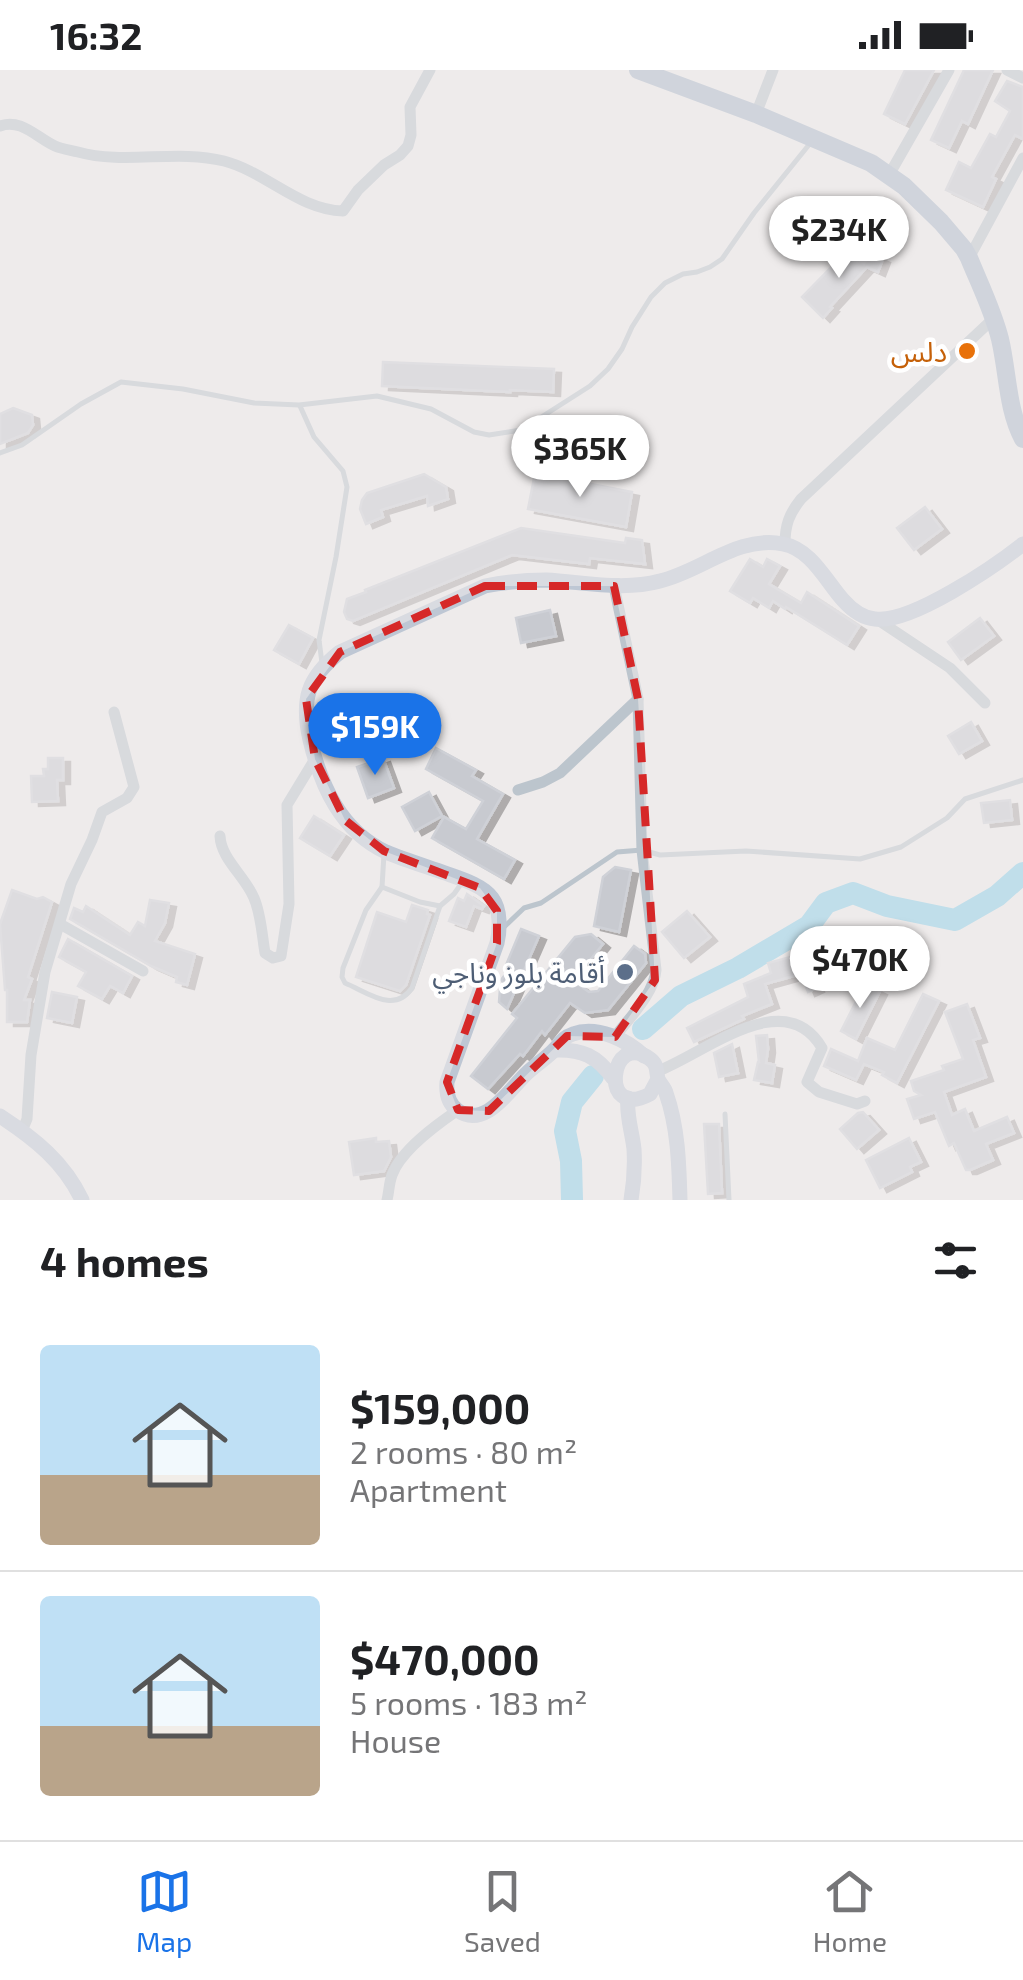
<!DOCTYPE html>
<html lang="en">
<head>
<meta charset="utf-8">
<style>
  body { margin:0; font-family:"Exo 2","Noto Sans Arabic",sans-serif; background:#f2f2f2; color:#202124; height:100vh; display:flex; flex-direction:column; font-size:38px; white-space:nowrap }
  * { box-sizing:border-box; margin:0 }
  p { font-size:32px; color:#757577 }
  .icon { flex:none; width:55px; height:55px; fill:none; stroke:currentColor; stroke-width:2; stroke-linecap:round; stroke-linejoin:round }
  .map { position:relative; height:1130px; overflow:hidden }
  .sheet { display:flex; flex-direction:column; background:#fff; flex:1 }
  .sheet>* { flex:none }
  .price { position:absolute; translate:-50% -85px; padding:0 22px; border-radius:35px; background:#fff; color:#222; font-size:32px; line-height:65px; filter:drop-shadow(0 2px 5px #0008) }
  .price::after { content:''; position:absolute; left:50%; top:60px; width:30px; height:22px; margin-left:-15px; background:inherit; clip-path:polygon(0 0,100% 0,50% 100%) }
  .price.selected { background:#1a73e8; color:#fff }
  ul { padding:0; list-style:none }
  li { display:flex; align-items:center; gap:30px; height:250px; padding:0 40px }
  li+li { border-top:2px solid #e0e0e0 }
  li span { display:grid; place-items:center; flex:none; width:280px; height:200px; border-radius:10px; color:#555 }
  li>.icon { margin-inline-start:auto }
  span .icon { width:120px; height:120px; fill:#fffc; stroke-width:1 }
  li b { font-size:42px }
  h2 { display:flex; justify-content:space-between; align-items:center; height:120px; padding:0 40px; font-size:42px }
  .status { display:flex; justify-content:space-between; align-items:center; height:70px; padding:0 50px; background:#fff; direction:ltr }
  .status svg { height:28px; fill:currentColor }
  .dock { display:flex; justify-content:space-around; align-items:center; height:140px; border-top:2px solid #e0e0e0; background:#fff; font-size:28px; color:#757577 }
  .dock a { display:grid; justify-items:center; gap:5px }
  .dock .selected { color:#1a73e8 }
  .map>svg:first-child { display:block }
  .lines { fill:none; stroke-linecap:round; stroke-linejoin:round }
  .river { stroke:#87cee8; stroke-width:22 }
  .building { fill:#c8cad0; stroke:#cfd1d7; stroke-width:2.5; filter:url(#shadow) }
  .lane { stroke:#bcc5cd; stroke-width:5 }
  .street { stroke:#bcc5cd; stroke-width:11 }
  .secondary { stroke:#bec7d4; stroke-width:15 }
  .primary { stroke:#abb9ca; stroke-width:18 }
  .marked { fill:none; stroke:#d62828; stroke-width:8; stroke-dasharray:20 12; stroke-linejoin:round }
  .food-dot { fill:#e8710a; stroke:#fff; stroke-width:4 }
  .service-dot { fill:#5c6f8a; stroke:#fff; stroke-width:4 }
  .labels { text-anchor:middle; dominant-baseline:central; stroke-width:9; stroke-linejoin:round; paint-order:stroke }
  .food-label { font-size:28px; fill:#c56008; stroke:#fff; text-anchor:end }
  .service-label { font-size:28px; fill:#4e5e75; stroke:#fff; text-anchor:end }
</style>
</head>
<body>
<div class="status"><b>16:32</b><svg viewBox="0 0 49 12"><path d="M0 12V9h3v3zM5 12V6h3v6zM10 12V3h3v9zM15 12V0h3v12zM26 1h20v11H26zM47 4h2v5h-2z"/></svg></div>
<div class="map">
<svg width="1023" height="1130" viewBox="0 0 1023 1130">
  <defs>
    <filter id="shadow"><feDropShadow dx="7" dy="4" stdDeviation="0" flood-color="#0004"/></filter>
  </defs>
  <rect width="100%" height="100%" fill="#eeebeb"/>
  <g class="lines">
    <g class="river">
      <path d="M643 959 681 926 738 898 809 856 826 833 853 823 887 836 955 850 997 826 1023 803"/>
      <path d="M572 1130 571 1091 565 1061 572 1032 593 1006"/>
    </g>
  </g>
  <g class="building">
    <path d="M905 0H934L905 54 884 44Z"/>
    <path d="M964 0H993L968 54 962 51 949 78 931 70Z"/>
    <path d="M1007 11 1023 17V69L1015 65 992 107 996 109 983 137 946 120 959 92 971 98 990 64 996 67 1010 41 995 31Z"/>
    <path d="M849 179 864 194 869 183 883 189 878 202 867 197 830 237 832 238 823 248 802 227Z"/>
    <path d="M383 292 554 299 553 322 510 320V322L382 316Z"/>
    <path d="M13 338 32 345 33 355 28 363 0 374V344Z"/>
    <path d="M535 403 632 422 626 457 528 439Z"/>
    <path d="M424 404 446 417 448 429 428 436 427 426 381 440 383 447 366 454 360 439 362 430 367 423Z"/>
    <path d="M925 437 942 459 914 480 897 458Z"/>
    <path d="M521 458 625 473 626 468 642 470 645 494 590 488 589 494 512 485 353 551 347 549 344 542 347 529 366 522 365 520Z"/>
    <path d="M750 489 763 497 767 489 780 496 769 514 801 533 807 522 859 556 847 575 786 537 785 539 773 531 769 538 753 528 750 533 730 521Z"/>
    <path d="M550 540 556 566 521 573 516 548Z"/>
    <path d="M980 548 994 566 961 590 948 572Z"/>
    <path d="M289 555 313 568 299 594 274 580Z"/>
    <path d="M367 636 380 669 357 677 350 657 346 659 341 645Z"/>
    <path d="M971 652 982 671 959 684 948 666Z"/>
    <path d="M436 678 476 700 472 706 503 724 477 769 515 790 504 809 432 768 444 747 466 759 483 731 426 699Z"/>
    <path d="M48 688H63V710H57L58 731 32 732 31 706H44L43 699H48Z"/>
    <path d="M383 688 394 718 368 728 357 697Z"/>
    <path d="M429 722 442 746 415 761 402 737Z"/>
    <path d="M1010 730 1012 750 984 753 981 733Z"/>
    <path d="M314 746 344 765 330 786 300 768Z"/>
    <path d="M615 797 631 800 619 862 594 856 603 807Z"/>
    <path d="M12 820 37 829 43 827 52 832 28 907 32 909 24 930H30L27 952H7V920H5L0 854Z"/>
    <path d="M467 824 484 836 482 839 474 836 466 857 449 851 458 828 464 831Z"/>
    <path d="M150 830 169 833 165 853 155 871 195 884 187 915 176 912 177 907 151 896 70 849 74 838 83 842 86 836 130 865 138 852 145 856Z"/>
    <path d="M412 835 428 840 427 844 430 845 406 915 400 921 356 907 377 842 406 852Z"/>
    <path d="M687 841 710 867 684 888 662 862Z"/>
    <path d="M521 859 539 866 507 939 499 932 500 919 504 913 501 910 511 897 506 895Z"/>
    <path d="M591 864 603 874 573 911 589 922 598 921 634 876 645 884 646 893 608 940 585 943 570 933 545 965 542 961 523 986 520 984 488 1019 471 1006 517 948 512 944 575 867Z"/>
    <path d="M68 869 132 906 123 923 110 916 102 929 78 916 86 902 59 887Z"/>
    <path d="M856 869 862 891 850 894 853 902 816 916 817 918 808 922 801 904 765 914 772 934 742 946 744 949 694 972 687 958 748 927 744 914 771 903 768 893Z"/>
    <path d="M865 914 880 921 856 969 841 961Z"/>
    <path d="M52 922 77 927 72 953 47 948Z"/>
    <path d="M923 924 939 931 897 1013 882 1005 884 1002 864 994 856 1010 824 996 831 979 858 991 867 968 895 980Z"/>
    <path d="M967 934 980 968 973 970 986 1007 944 1022 952 1045 965 1039 974 1061 1007 1047 1014 1063 986 1074 993 1090 970 1100H966L954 1073 949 1076 935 1042 914 1049 907 1029 921 1025 914 1021 911 1011 944 1000 942 996 963 989 945 942Z"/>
    <path d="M767 965 768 979 766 993 775 995 772 1013 754 1010 758 992H759L756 966Z"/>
    <path d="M732 974 738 1003 719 1007 714 983Z"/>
    <path d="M863 1042 879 1060 857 1079 840 1059 858 1043Z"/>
    <path d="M704 1054H719L722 1123 708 1124Z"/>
    <path d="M376 1068V1072L389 1071 391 1087 384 1101 354 1105 349 1072Z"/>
    <path d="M909 1068 921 1092 910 1097 912 1102 880 1118 866 1090Z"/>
  </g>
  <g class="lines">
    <g class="lane">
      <path d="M300 336 314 367 343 401 347 417 336 487 319 570 322 593"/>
      <path d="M0 383 22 375 81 334 121 312 183 319 254 333 299 335 377 326 431 339 474 362 489 365 521 360 590 316 608 299 622 279 632 257 651 227 665 213 683 204 697 202 710 197 722 189 754 143 812 71"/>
      <path d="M384 784 382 817 420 832 440 836 454 824 461 814"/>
      <path d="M382 817 366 840 343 898 342 907 345 913C369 923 394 944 412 918L440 836"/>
      <path d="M503 858 524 838 541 833 617 782 642 780 660 785 746 781 860 789 901 777 947 748 965 729 1023 710"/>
      <path d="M725 1044 729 1130"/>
    </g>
    <g class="street">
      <path d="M1007 0 1023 8"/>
      <path d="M756 44 773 0"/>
      <path d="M0 56C21 48 37 68 55 76 62 79 70 80 78 82 125 95 176 79 224 91 266 102 299 140 343 141L358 120 384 95 400 85 408 76 411 65 410 37 430 0"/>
      <path d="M889 105 949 0"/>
      <path d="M969 188 1023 88"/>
      <path d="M785 474C785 455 789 444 801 429L994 248"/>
      <path d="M614 516 638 629 642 780 656 900C654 924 629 948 615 967"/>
      <path d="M878 550 950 598 985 633"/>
      <path d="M518 720 543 712 560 703 638 629"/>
      <path d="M220 766C221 789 245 806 254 828 261 844 262 865 265 883L273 888 281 886 289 834 287 735 315 689"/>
      <path d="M60 854 143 901"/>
      <path d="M658 1001C705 983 785 914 822 978L807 1012 819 1022 857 1034 865 1031"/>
      <path d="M22 1061 27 1049 31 985 45 902 71 814 92 770 102 742 127 728 134 717 114 642"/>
      <path d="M387 1130C389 1122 389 1113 392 1105 401 1080 436 1055 458 1040"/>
    </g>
    <g class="secondary">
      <path d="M555 980C582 979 597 986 613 1008"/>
      <path d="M644 986C627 970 597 955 573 964 564 967 561 972 555 979 547 988 535 995 526 1004 509 1020 485 1060 457 1040 448 1033 446 1023 447 1012L497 873C500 860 501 840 492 828 483 815 459 808 445 803 425 796 405 790 386 782 341 761 321 716 310 670 301 630 307 608 340 582L485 516C506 512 526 510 546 510 584 512 623 521 660 511 702 501 738 465 783 474 811 479 826 511 843 530 851 539 863 548 875 549 911 554 995 496 1023 474"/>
      <path d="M658 1009 650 1024C598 1052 610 958 650 989 658 995 656 1001 658 1009 660 1014 665 1018 666 1023 678 1057 679 1094 680 1130"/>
      <path d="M628 1028C626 1045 632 1061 634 1079 635 1096 634 1113 631 1130"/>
      <path d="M0 1046C35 1069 64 1092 82 1130"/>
    </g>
    <path class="primary" d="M638 0 756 44 871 93 904 116 941 152 964 179 969 188C980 215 993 241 1000 269 1008 303 1007 339 1023 369"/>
  </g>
  <path d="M0 0H1023V1130H0ZM485 516H614L638 629 655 910 615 967 567 966 489 1041 458 1040 447 1012 497 873V841L480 818 384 781 345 750 315 689 306 629 340 582Z" fill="#eeebeb" fill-opacity=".55" fill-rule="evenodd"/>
  <path class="marked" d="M485 516H614L638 629 655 910 615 967 567 966 489 1041 458 1040 447 1012 497 873V841L480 818 384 781 345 750 315 689 306 629 340 582Z"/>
  <circle class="food-dot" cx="967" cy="281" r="10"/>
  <circle class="service-dot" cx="625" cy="902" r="10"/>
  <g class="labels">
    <g class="food-label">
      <text x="947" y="281">دلس</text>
    </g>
    <g class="service-label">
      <text x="605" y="902">أقامة بلوز وناجي</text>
    </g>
  </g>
</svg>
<b class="price" style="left:839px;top:211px">$234K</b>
<b class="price" style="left:580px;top:430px">$365K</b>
<b class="price selected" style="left:375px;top:708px">$159K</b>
<b class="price" style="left:860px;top:941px">$470K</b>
</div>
<section class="sheet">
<h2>4 homes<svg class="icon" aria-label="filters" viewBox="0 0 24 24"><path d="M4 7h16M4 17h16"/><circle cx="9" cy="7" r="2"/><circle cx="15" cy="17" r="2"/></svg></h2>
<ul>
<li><span style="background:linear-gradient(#bfe0f5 65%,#b9a48a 0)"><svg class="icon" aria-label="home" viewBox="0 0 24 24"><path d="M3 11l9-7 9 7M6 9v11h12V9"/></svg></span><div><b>$159,000</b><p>2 rooms · 80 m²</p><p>Apartment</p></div></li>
<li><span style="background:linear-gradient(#bfe0f5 65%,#b9a48a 0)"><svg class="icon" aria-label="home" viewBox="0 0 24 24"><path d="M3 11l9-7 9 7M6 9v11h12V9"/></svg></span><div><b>$470,000</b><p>5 rooms · 183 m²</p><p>House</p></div></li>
</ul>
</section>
<nav class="dock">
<a class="selected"><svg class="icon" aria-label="map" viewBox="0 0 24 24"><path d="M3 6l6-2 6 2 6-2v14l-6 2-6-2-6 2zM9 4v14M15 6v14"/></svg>Map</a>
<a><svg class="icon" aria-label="saved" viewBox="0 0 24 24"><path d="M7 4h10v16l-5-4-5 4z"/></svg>Saved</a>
<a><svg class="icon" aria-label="home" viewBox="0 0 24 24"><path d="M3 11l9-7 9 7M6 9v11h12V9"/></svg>Home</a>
</nav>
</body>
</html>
